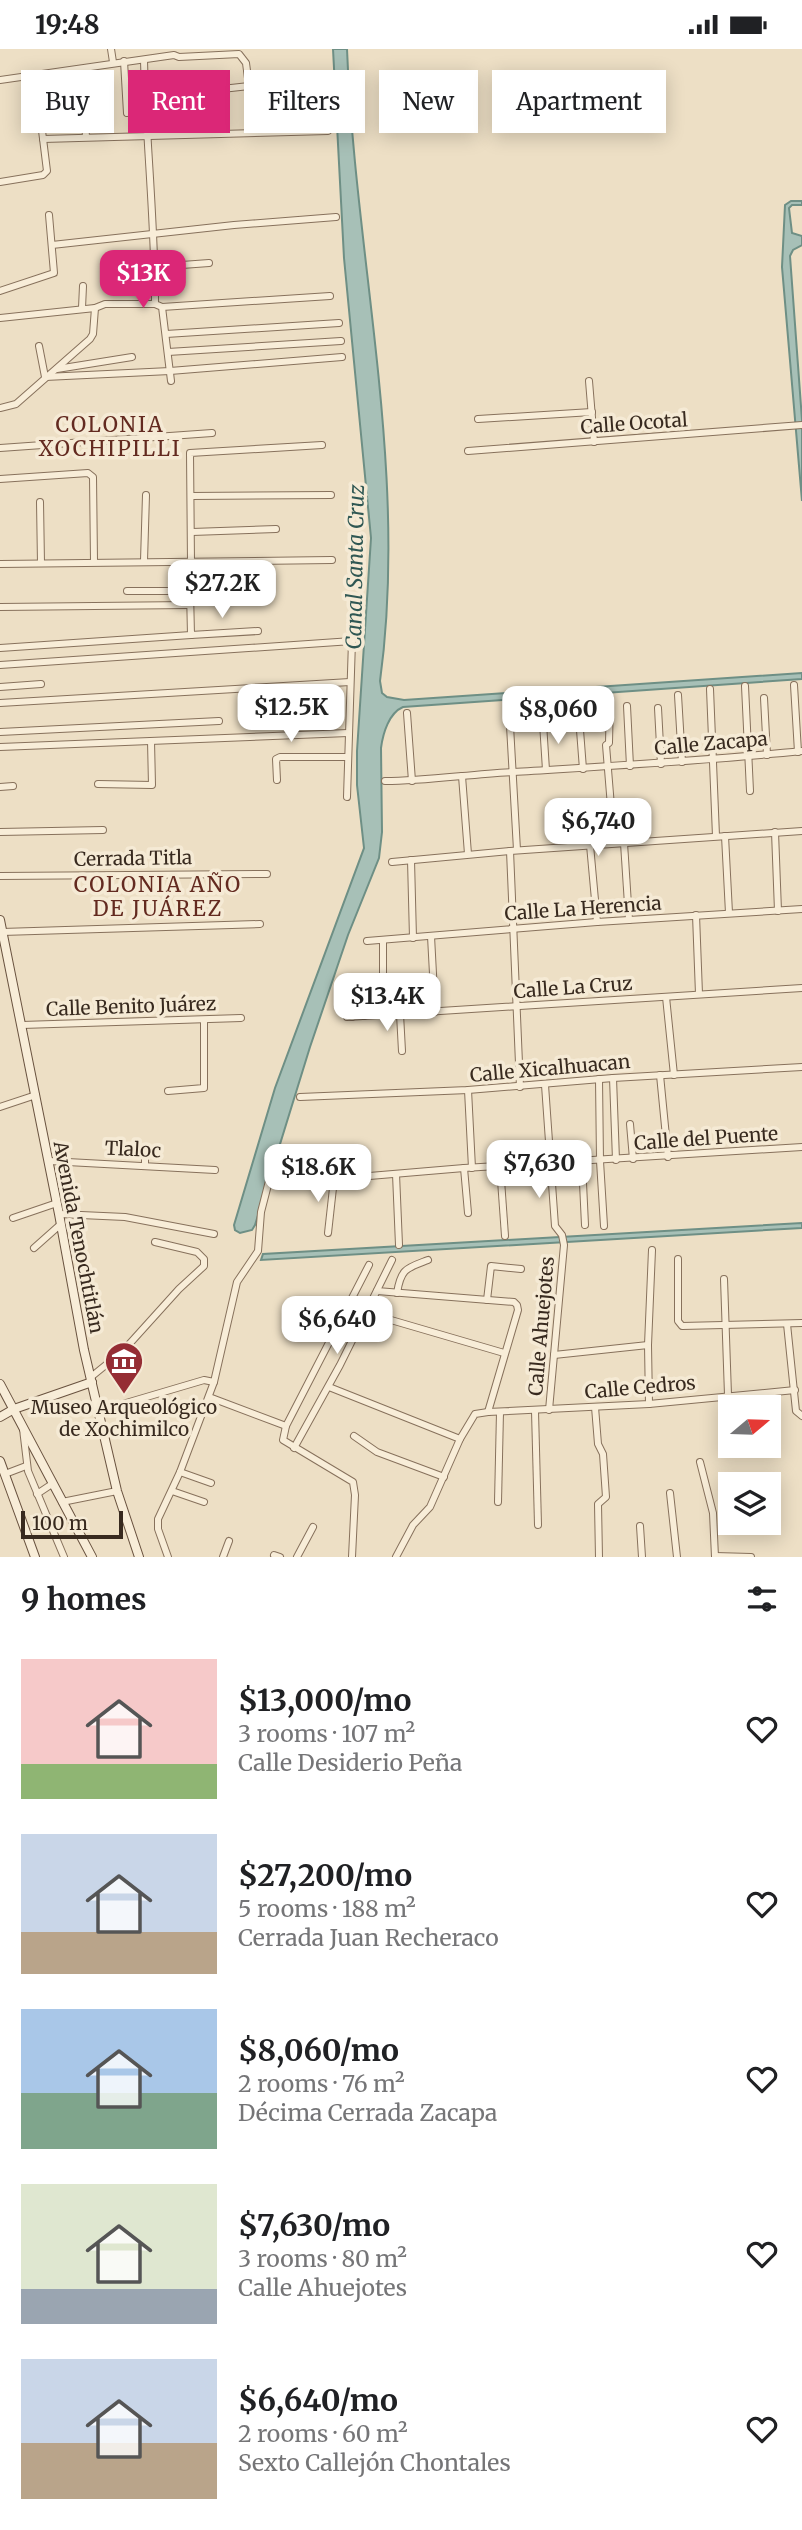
<!DOCTYPE html>
<html lang="en">
<head>
<meta charset="utf-8">
<style>
  body { margin:0; font-family:Merriweather,serif; background:#f2f2f2; color:#202124; height:100vh; display:flex; flex-direction:column; font-size:26px; white-space:nowrap }
  * { box-sizing:border-box; margin:0 }
  p { font-size:23px; color:#757577 }
  .icon { flex:none; width:38px; height:38px; fill:none; stroke:currentColor; stroke-width:2; stroke-linecap:round; stroke-linejoin:round }
  .map { position:relative; height:1508px; overflow:hidden }
  .panel { display:flex; flex-direction:column; background:#fff; flex:1 }
  .panel>* { flex:none }
  .top-card { position:absolute; left:21px; top:21px; width:761px; height:63px; display:flex; gap:14px }
  .needle { width:46px; rotate:71deg }
  .controls { position:absolute; left:718px; top:1346px; display:grid; gap:14px }
  .controls a { display:grid; place-items:center; width:63px; height:63px; border-radius:0px; background:#fff; box-shadow:0 4px 18px #0003; font-size:35px }
  .scale { position:absolute; left:21px; bottom:18px; width:102px; box-sizing:border-box; padding-left:7px; border:4px solid #382a1f; border-top:0; font-size:19px; line-height:24px; white-space:nowrap; color:#382a1f; -webkit-text-stroke:5px #f5ead5; paint-order:stroke }
  .price { position:absolute; translate:-50% -60px; padding:0 16px; border-radius:14px; background:#fff; color:#222; font-size:23px; line-height:46px; filter:drop-shadow(0 2px 4px #0008) }
  .price::after { content:''; position:absolute; left:50%; top:42px; width:21px; height:16px; margin-left:-10px; background:inherit; clip-path:polygon(0 0,100% 0,50% 100%) }
  .price.on { background:#db2777; color:#fff }
  ul { padding:0; list-style:none }
  li { display:flex; align-items:center; gap:21px; height:175px; padding:0 21px }
  li span { display:grid; place-items:center; flex:none; width:196px; height:140px; border-radius:0px; color:#555 }
  li>.icon { margin-inline-start:auto }
  span .icon { width:84px; height:84px; fill:#fffc; stroke-width:1 }
  li b { font-size:30px }
  h2 { display:flex; justify-content:space-between; align-items:center; height:84px; padding:0 21px; font-size:30px }
  .pill { padding:0 24px; border-radius:0px; background:#fff; box-shadow:0 4px 18px #0003; font-size:24px; line-height:63px }
  .pill.on { background:#db2777; color:#fff }
  .status { display:flex; justify-content:space-between; align-items:center; height:49px; padding:0 35px; background:#fff; direction:ltr }
  .status svg { height:19px; fill:currentColor }
  .map>svg:first-child { display:block }
  .water { fill:#a7c0b7; stroke:#6e8f85; stroke-width:2 }
  .lines { fill:none; stroke-linecap:round; stroke-linejoin:round }
  .street-casing { stroke:#87715c; stroke-width:8 }
  .secondary-casing { stroke:#69523f; stroke-width:10 }
  .street { stroke:#f8edd8; stroke-width:6 }
  .secondary { stroke:#f8edd8; stroke-width:8 }
  .labels { text-anchor:middle; dominant-baseline:central; stroke-width:7; stroke-linejoin:round; paint-order:stroke }
  .street-label { font-size:19px; fill:#382a1f; stroke:#f5ead5 }
  .poi-label { font-size:19px; fill:#382a1f; stroke:#f5ead5 }
  .neighbourhood-label { font-size:21px; letter-spacing:2px; fill:#632a20; stroke:#f5ead5 }
  .water-label { font-size:21px; font-style:italic; fill:#2f5753; stroke:#f5ead5 }
</style>
</head>
<body>
<div class="status"><b>19:48</b><svg viewBox="0 0 49 12"><path d="M0 12V9h3v3zM5 12V6h3v6zM10 12V3h3v9zM15 12V0h3v12zM26 1h20v11H26zM47 4h2v5h-2z"/></svg></div>
<div class="map">
<svg width="802" height="1508" viewBox="0 0 802 1508">
  <rect width="100%" height="100%" fill="#eddfc5"/>
  <g class="water">
    <path d="M333 0H347C355 211 409 421 380 632L382 644 387 648 404 651 802 624V630L403 658C389 664 383 684 381 699L382 783 379 809 348 886 310 998 255 1176 252 1181 240 1184 235 1181 234 1176 275 1039 364 799 357 736V702L371 489 344 209Z"/>
    <path d="M802 152V156H792L789 159 792 184 802 187V196L793 201 790 207 802 371V452L782 218 785 156 791 152Z"/>
    <path d="M802 1174V1179L261 1211 263 1205Z"/>
  </g>
  <g class="lines">
    <g class="street-casing">
      <g id="street">
        <path d="M111 0 113 13"/>
        <path d="M144 11C146 92 155 174 155 255L162 258 171 332"/>
        <path d="M124 12 127 64"/>
        <path d="M0 31 174 6 179 8 239 5 246 14 249 37 222 40"/>
        <path d="M38 43 59 39"/>
        <path d="M83 53 86 87"/>
        <path d="M43 90 328 82"/>
        <path d="M0 133 43 126 47 122 35 25"/>
        <path d="M52 196 234 176 336 168"/>
        <path d="M155 218 209 214"/>
        <path d="M0 242 54 224 49 166"/>
        <path d="M162 258 330 247"/>
        <path d="M82 259 83 237"/>
        <path d="M0 269 95 259 105 255H155"/>
        <path d="M166 285 339 274"/>
        <path d="M39 297 45 328 170 322 342 308"/>
        <path d="M168 303 341 292"/>
        <path d="M57 320 132 308"/>
        <path d="M589 332 594 393"/>
        <path d="M0 359 16 355 90 290 93 285 95 259"/>
        <path d="M478 370 592 363"/>
        <path d="M0 399 212 384"/>
        <path d="M468 402 802 376"/>
        <path d="M0 430 88 424 93 428 94 512"/>
        <path d="M191 447 331 446"/>
        <path d="M40 453 41 514"/>
        <path d="M192 483 276 480"/>
        <path d="M144 512 146 446"/>
        <path d="M191 513 190 404 322 396"/>
        <path d="M0 515 332 511"/>
        <path d="M127 542H235"/>
        <path d="M190 542 191 586 258 582"/>
        <path d="M0 558 189 556"/>
        <path d="M0 599 191 586"/>
        <path d="M0 616 352 592"/>
        <path d="M794 636 798 703"/>
        <path d="M745 637 750 742"/>
        <path d="M0 638 41 635"/>
        <path d="M710 640 716 787"/>
        <path d="M678 646 682 713"/>
        <path d="M610 649 609 694 606 696 614 794"/>
        <path d="M764 649 767 706"/>
        <path d="M0 654 350 633"/>
        <path d="M578 655 583 720"/>
        <path d="M627 657 630 717"/>
        <path d="M509 659 517 801"/>
        <path d="M658 659 661 715"/>
        <path d="M407 664 412 732"/>
        <path d="M543 674 546 721"/>
        <path d="M0 683 219 672"/>
        <path d="M0 698 348 684"/>
        <path d="M462 727 468 805"/>
        <path d="M277 731 276 710 280 708H348"/>
        <path d="M385 732C427 732 470 725 513 723 609 717 706 712 802 702"/>
        <path d="M98 735 152 736 151 692"/>
        <path d="M0 738 13 737"/>
        <path d="M347 748 352 592 361 550"/>
        <path d="M0 783 103 781"/>
        <path d="M775 783 778 862"/>
        <path d="M725 787 729 864"/>
        <path d="M624 794 629 871"/>
        <path d="M590 796 597 873"/>
        <path d="M510 802 520 1038"/>
        <path d="M411 811 413 889"/>
        <path d="M392 813 510 802 802 782"/>
        <path d="M0 827 267 825"/>
        <path d="M696 866 699 945"/>
        <path d="M2 883 260 875"/>
        <path d="M431 887 435 963"/>
        <path d="M367 892 597 873 802 860"/>
        <path d="M352 940V968"/>
        <path d="M666 948 674 1026"/>
        <path d="M352 951 361 953 364 967"/>
        <path d="M400 965 402 1002"/>
        <path d="M383 967V891"/>
        <path d="M347 968 802 939"/>
        <path d="M22 976 241 969"/>
        <path d="M660 1026 668 1108"/>
        <path d="M613 1029 616 1111"/>
        <path d="M599 1030 600 1112 604 1177"/>
        <path d="M545 1036 555 1177 562 1186 564 1196 549 1361"/>
        <path d="M468 1041 472 1119"/>
        <path d="M168 1042 204 1039V972"/>
        <path d="M300 1048 468 1041 613 1029 802 1018"/>
        <path d="M0 1058 36 1046"/>
        <path d="M630 1075 633 1110"/>
        <path d="M133 1100 145 1102V1117"/>
        <path d="M49 1112 215 1121"/>
        <path d="M582 1113 585 1176"/>
        <path d="M500 1117 505 1187"/>
        <path d="M464 1119 468 1164"/>
        <path d="M396 1125 399 1196"/>
        <path d="M59 1165 125 1168 214 1185"/>
        <path d="M13 1169 57 1154"/>
        <path d="M328 1184 334 1130"/>
        <path d="M34 1199 61 1175"/>
        <path d="M678 1210V1272L682 1277 802 1274"/>
        <path d="M724 1230 728 1346"/>
        <path d="M377 1242 514 1253 517 1256 518 1261 488 1363"/>
        <path d="M397 1244C401 1219 407 1219 428 1211"/>
        <path d="M487 1251 491 1217 521 1220"/>
        <path d="M367 1264 504 1304"/>
        <path d="M787 1275 796 1362 802 1367"/>
        <path d="M554 1306 648 1296"/>
        <path d="M91 1328 123 1302 179 1240 204 1217V1210L197 1203 155 1193"/>
        <path d="M329 1338 460 1390"/>
        <path d="M209 1348 286 1377"/>
        <path d="M649 1355 648 1296 652 1201"/>
        <path d="M595 1358 598 1395 603 1405 606 1448 598 1455 599 1508"/>
        <path d="M99 1362 204 1331 214 1333"/>
        <path d="M535 1362 538 1476"/>
        <path d="M23 1380 28 1422 64 1508"/>
        <path d="M354 1387 377 1403 444 1428"/>
        <path d="M294 1399 340 1316 392 1211"/>
        <path d="M700 1413 713 1464 715 1508"/>
        <path d="M180 1423 211 1434"/>
        <path d="M5 1425 26 1417"/>
        <path d="M172 1442 204 1453"/>
        <path d="M670 1444 677 1508"/>
        <path d="M37 1445 52 1435"/>
        <path d="M62 1453 117 1442"/>
        <path d="M498 1453 500 1363"/>
        <path d="M640 1477 642 1508"/>
        <path d="M274 1506 280 1508"/>
        <path d="M715 1507 751 1508"/>
        <path d="M168 1508 158 1480V1470L180 1423 214 1333 237 1233 258 1202 261 1163 269 1132 334 1130 464 1119 802 1098"/>
        <path d="M223 1508 229 1492"/>
        <path d="M297 1508 313 1478"/>
        <path d="M352 1508 355 1446 353 1433 283 1391 286 1377 369 1216"/>
        <path d="M396 1508 413 1476 430 1458 460 1390 475 1365 488 1363 649 1355 795 1341"/>
      </g>
    </g>
    <g class="secondary-casing">
      <g id="secondary">
        <path d="M0 871 59 1165 84 1301 117 1442 139 1508"/>
        <path d="M0 1335 92 1508"/>
        <path d="M0 1368 14 1360 92 1333"/>
        <path d="M0 1412 35 1508"/>
      </g>
    </g>
    <use href="#street" class="street"/>
    <use href="#secondary" class="secondary"/>
  </g>
  <defs>
    <g id="museum-pin" transform="scale(2.0125)"><path d="M0 17L-7.5 6A9.5 9.5 0 1 1 7.5 6Z" fill="#952d34" stroke="#f5ead5"/><path d="M0-6L6-3V-2H-6V-3ZM-5-1h2V3h-2ZM-1-1h2V3h-2ZM3-1h2V3H3ZM-6 4H6V6H-6Z" fill="#fff"/></g>
  </defs>
  <g fill-rule="evenodd">
    <use href="#museum-pin" x="124" y="1312"/>
  </g>
  <g class="labels">
    <g class="street-label">
      <text transform="translate(634 374) rotate(-4)">Calle Ocotal</text>
      <text transform="translate(711 694) rotate(-5)">Calle Zacapa</text>
      <text transform="translate(133 809) rotate(-1)">Cerrada Titla</text>
      <text transform="translate(583 859) rotate(-4)">Calle La Herencia</text>
      <text transform="translate(573 938) rotate(-4)">Calle La Cruz</text>
      <text transform="translate(131 957) rotate(-2)">Calle Benito Juárez</text>
      <text transform="translate(550 1019) rotate(-5)">Calle Xicalhuacan</text>
      <text transform="translate(706 1089) rotate(-4)">Calle del Puente</text>
      <text transform="translate(133 1100) rotate(3)">Tlaloc</text>
      <text transform="translate(79 1188) rotate(79)">Avenida Tenochtitlán</text>
      <text transform="translate(541 1277) rotate(-85)">Calle Ahuejotes</text>
      <text transform="translate(640 1338) rotate(-5)">Calle Cedros</text>
    </g>
    <g class="poi-label">
      <text x="124" y="1358">Museo Arqueológico<tspan x="124" dy="22">de Xochimilco</tspan></text>
    </g>
    <g class="neighbourhood-label">
      <text x="110" y="375">COLONIA<tspan x="110" dy="24">XOCHIPILLI</tspan></text>
      <text x="158" y="835">COLONIA AÑO<tspan x="158" dy="24">DE JUÁREZ</tspan></text>
    </g>
    <g class="water-label">
      <text transform="translate(355 518) rotate(-89)">Canal Santa Cruz</text>
    </g>
  </g>
</svg>
<div class="controls">
<a><svg class="needle" viewBox="-14 -14 28 28"><path d="M0-13l5 13h-10z" fill="#e53935"/><path d="M0 13l5-13h-10z" fill="#757577"/></svg></a>
<a><svg class="icon" aria-label="layers" viewBox="0 0 24 24"><path d="M12 4l9 5-9 5-9-5zM3 14l9 5 9-5"/></svg></a>
</div>
<div class="scale">100 m</div>
<b class="price on" style="left:143px;top:261px">$13K</b>
<b class="price" style="left:222px;top:571px">$27.2K</b>
<b class="price" style="left:291px;top:695px">$12.5K</b>
<b class="price" style="left:558px;top:697px">$8,060</b>
<b class="price" style="left:598px;top:809px">$6,740</b>
<b class="price" style="left:387px;top:984px">$13.4K</b>
<b class="price" style="left:539px;top:1151px">$7,630</b>
<b class="price" style="left:318px;top:1155px">$18.6K</b>
<b class="price" style="left:337px;top:1307px">$6,640</b>
<div class="top-card">
<a class="pill">Buy</a>
<a class="pill on">Rent</a>
<a class="pill">Filters</a>
<a class="pill">New</a>
<a class="pill">Apartment</a>
</div>
</div>
<section class="panel">
<h2>9 homes<svg class="icon" aria-label="filters" viewBox="0 0 24 24"><path d="M4 7h16M4 17h16"/><circle cx="9" cy="7" r="2"/><circle cx="15" cy="17" r="2"/></svg></h2>
<ul>
<li><span style="background:linear-gradient(#f6c9c9 75%,#8fb573 0)"><svg class="icon" aria-label="home" viewBox="0 0 24 24"><path d="M3 11l9-7 9 7M6 9v11h12V9"/></svg></span><div><b>$13,000/mo</b><p>3 rooms · 107 m²</p><p>Calle Desiderio Peña</p></div><svg class="icon" aria-label="heart" viewBox="0 0 24 24"><path d="M12 20l-8-8c-3-5 5-10 8-4 3-6 11-1 8 4z"/></svg></li>
<li><span style="background:linear-gradient(#c9d6e8 70%,#b9a48a 0)"><svg class="icon" aria-label="home" viewBox="0 0 24 24"><path d="M3 11l9-7 9 7M6 9v11h12V9"/></svg></span><div><b>$27,200/mo</b><p>5 rooms · 188 m²</p><p>Cerrada Juan Recheraco</p></div><svg class="icon" aria-label="heart" viewBox="0 0 24 24"><path d="M12 20l-8-8c-3-5 5-10 8-4 3-6 11-1 8 4z"/></svg></li>
<li><span style="background:linear-gradient(#a9c7e8 60%,#7fa58c 0)"><svg class="icon" aria-label="home" viewBox="0 0 24 24"><path d="M3 11l9-7 9 7M6 9v11h12V9"/></svg></span><div><b>$8,060/mo</b><p>2 rooms · 76 m²</p><p>Décima Cerrada Zacapa</p></div><svg class="icon" aria-label="heart" viewBox="0 0 24 24"><path d="M12 20l-8-8c-3-5 5-10 8-4 3-6 11-1 8 4z"/></svg></li>
<li><span style="background:linear-gradient(#dfe7d0 75%,#9aa5b1 0)"><svg class="icon" aria-label="home" viewBox="0 0 24 24"><path d="M3 11l9-7 9 7M6 9v11h12V9"/></svg></span><div><b>$7,630/mo</b><p>3 rooms · 80 m²</p><p>Calle Ahuejotes</p></div><svg class="icon" aria-label="heart" viewBox="0 0 24 24"><path d="M12 20l-8-8c-3-5 5-10 8-4 3-6 11-1 8 4z"/></svg></li>
<li><span style="background:linear-gradient(#c9d6e8 60%,#b9a48a 0)"><svg class="icon" aria-label="home" viewBox="0 0 24 24"><path d="M3 11l9-7 9 7M6 9v11h12V9"/></svg></span><div><b>$6,640/mo</b><p>2 rooms · 60 m²</p><p>Sexto Callejón Chontales</p></div><svg class="icon" aria-label="heart" viewBox="0 0 24 24"><path d="M12 20l-8-8c-3-5 5-10 8-4 3-6 11-1 8 4z"/></svg></li>
</ul>
</section>
</body>
</html>
